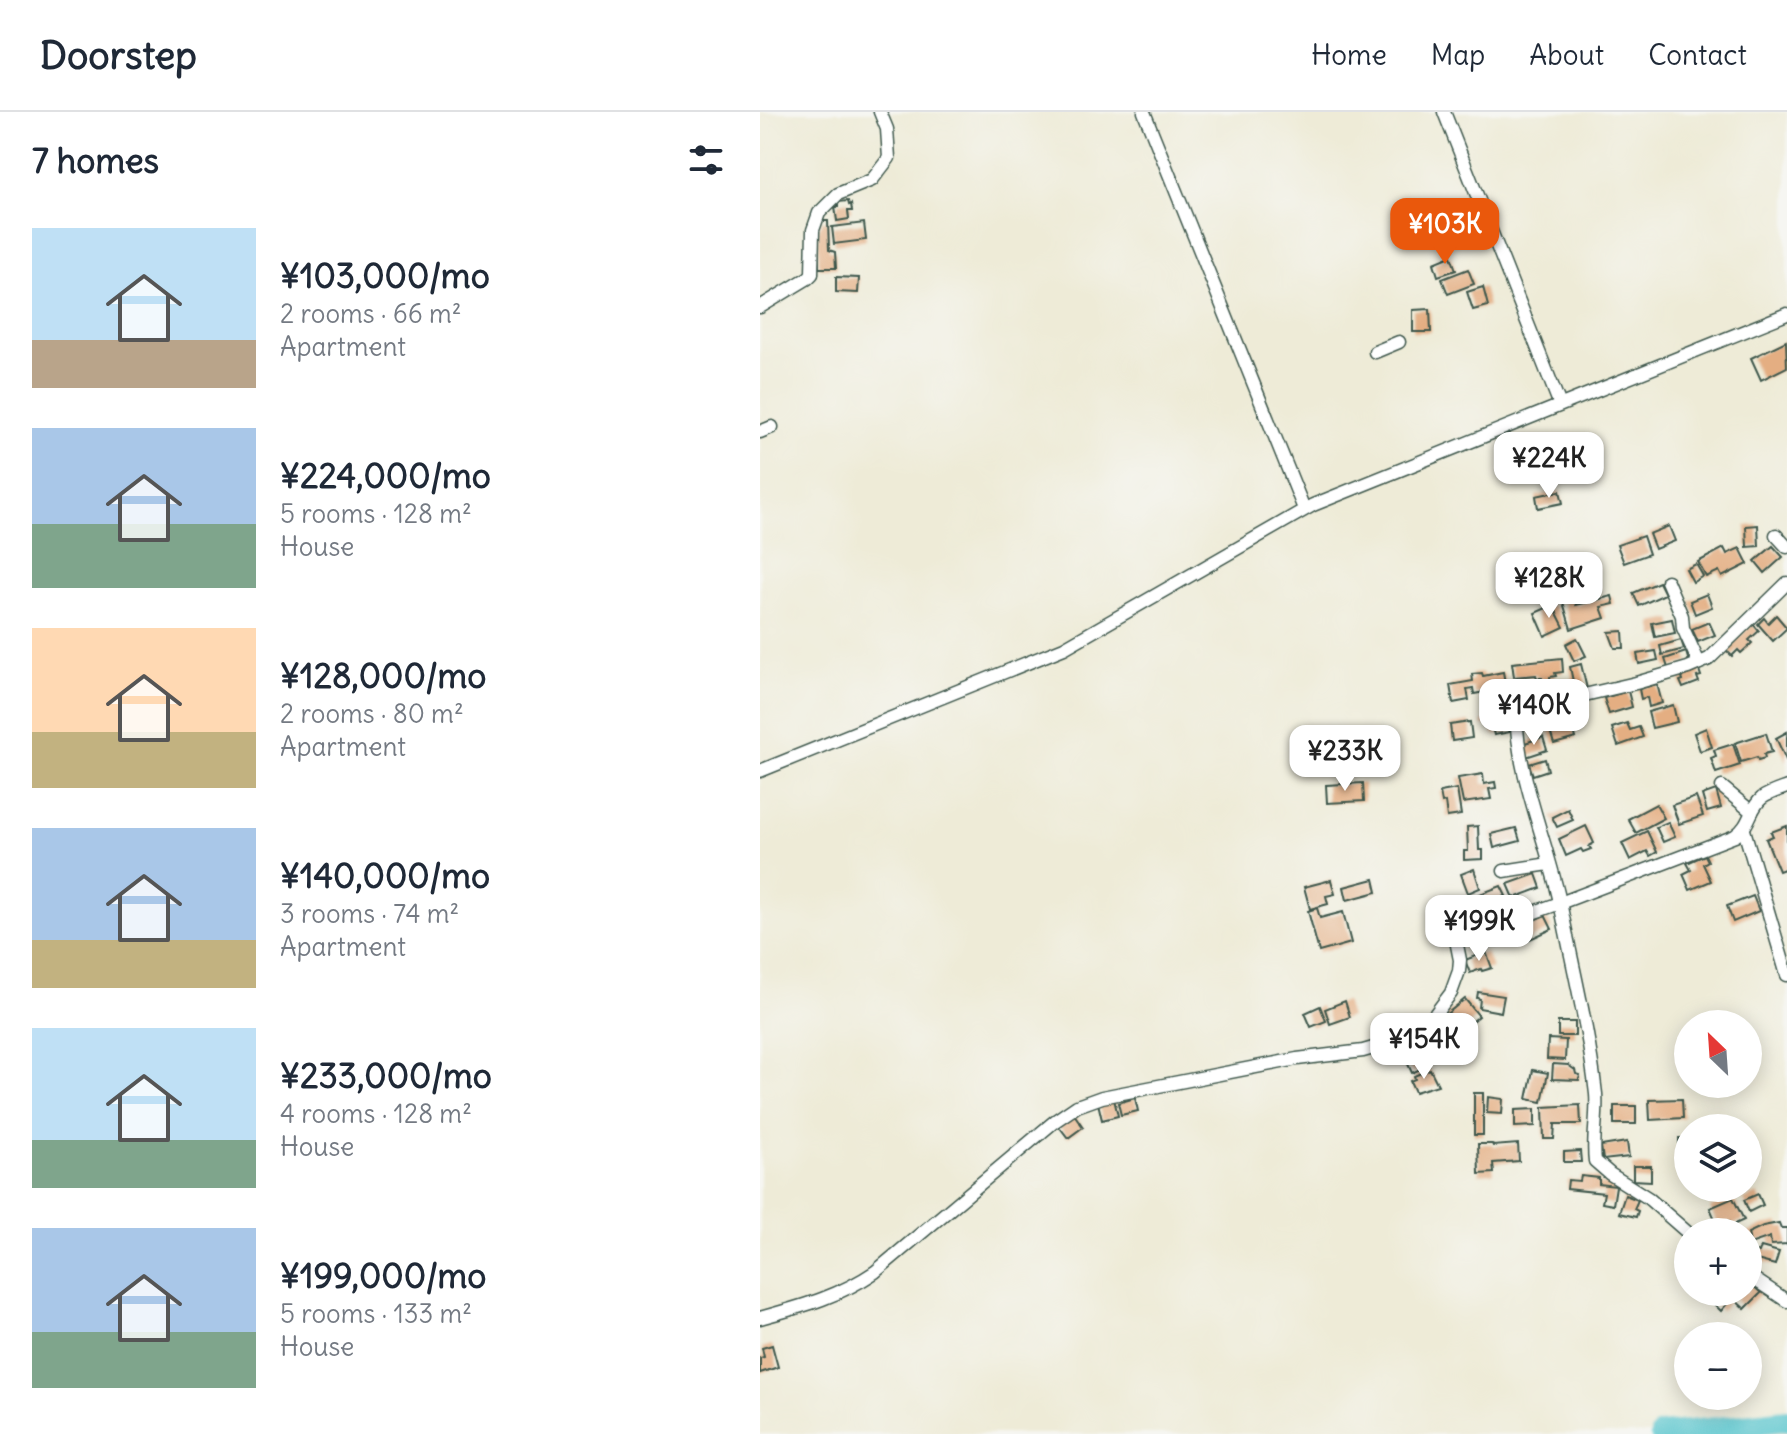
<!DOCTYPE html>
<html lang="en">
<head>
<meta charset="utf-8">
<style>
  body { margin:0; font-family:Delius,sans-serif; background:#f2f2f3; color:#1f2937; height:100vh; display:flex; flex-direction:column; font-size:30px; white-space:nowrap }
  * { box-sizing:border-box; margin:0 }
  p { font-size:26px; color:#747a83 }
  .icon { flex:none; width:44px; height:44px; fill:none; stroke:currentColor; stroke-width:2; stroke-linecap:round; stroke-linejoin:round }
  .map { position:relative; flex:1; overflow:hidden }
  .side { display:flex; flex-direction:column; background:#fff; width:760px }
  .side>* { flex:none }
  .needle { width:52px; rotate:335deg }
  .controls { position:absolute; left:914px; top:898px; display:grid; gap:16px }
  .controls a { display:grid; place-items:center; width:88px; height:88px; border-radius:50%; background:#fff; box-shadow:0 4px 20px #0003; font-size:40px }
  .price { position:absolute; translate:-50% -68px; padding:0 18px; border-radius:16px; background:#fff; color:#222; font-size:26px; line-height:52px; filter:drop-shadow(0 2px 4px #0008) }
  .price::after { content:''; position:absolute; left:50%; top:48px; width:24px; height:18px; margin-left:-12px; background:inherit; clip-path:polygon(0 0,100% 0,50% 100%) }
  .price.current { background:#ea580c; color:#fff }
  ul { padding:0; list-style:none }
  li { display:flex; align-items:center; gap:24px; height:200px; padding:0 32px }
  li span { display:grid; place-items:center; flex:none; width:224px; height:160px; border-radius:0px; color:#555 }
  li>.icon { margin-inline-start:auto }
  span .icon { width:96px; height:96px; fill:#fffc; stroke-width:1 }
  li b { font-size:34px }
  h2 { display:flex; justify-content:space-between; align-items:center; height:96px; padding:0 32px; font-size:34px }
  header { display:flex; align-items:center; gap:48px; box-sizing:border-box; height:112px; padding:0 40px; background:#fff; border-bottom:2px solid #e0e1e3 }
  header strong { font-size:38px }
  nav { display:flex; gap:44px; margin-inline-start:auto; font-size:28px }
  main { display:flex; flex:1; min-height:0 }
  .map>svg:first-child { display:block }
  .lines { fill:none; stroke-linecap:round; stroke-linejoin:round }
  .river { stroke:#57c5cd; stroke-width:22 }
  .building { fill:#e4ae82 }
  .street-casing { stroke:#3e574c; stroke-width:15 }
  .street { stroke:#fff; stroke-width:12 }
</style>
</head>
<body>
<header>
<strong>Doorstep</strong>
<nav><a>Home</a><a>Map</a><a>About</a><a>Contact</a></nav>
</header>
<main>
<section class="side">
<h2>7 homes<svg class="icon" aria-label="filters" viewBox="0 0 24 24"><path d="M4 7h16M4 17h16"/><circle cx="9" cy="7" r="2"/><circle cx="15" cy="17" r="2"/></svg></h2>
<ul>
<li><span style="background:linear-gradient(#bfe0f5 70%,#b9a48a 0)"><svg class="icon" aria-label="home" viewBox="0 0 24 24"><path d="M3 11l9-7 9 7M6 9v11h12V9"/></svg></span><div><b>¥103,000/mo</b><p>2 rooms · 66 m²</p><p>Apartment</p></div></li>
<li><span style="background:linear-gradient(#a9c7e8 60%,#7fa58c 0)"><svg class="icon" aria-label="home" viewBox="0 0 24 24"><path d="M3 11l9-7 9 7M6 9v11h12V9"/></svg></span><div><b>¥224,000/mo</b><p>5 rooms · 128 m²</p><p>House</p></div></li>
<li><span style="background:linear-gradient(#ffd9b3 65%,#c2b280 0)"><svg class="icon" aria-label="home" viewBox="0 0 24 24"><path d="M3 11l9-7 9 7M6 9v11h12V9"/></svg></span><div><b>¥128,000/mo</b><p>2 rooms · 80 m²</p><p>Apartment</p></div></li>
<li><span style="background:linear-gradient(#a9c7e8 70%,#c2b280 0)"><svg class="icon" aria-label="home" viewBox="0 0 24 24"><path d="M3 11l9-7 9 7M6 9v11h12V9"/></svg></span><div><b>¥140,000/mo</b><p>3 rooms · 74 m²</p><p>Apartment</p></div></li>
<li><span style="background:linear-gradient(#bfe0f5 70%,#7fa58c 0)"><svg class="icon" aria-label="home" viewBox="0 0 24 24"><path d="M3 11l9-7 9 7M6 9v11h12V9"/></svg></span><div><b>¥233,000/mo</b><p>4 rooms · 128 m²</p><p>House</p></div></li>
<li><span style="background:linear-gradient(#a9c7e8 65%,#7fa58c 0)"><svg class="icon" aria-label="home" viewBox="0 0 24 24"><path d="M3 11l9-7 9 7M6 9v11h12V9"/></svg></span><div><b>¥199,000/mo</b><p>5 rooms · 133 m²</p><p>House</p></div></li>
</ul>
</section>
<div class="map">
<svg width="1027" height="1322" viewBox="0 0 1027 1322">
  <rect width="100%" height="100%" fill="#f6f6f2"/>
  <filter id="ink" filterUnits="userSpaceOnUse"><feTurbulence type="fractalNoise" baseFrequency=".0125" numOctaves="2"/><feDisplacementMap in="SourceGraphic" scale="16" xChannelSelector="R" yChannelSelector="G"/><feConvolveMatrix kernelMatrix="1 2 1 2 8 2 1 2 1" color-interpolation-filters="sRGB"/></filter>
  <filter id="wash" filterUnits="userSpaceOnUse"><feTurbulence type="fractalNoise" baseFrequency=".006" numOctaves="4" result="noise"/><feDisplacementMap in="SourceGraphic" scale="32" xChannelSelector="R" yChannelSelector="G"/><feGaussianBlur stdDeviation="1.8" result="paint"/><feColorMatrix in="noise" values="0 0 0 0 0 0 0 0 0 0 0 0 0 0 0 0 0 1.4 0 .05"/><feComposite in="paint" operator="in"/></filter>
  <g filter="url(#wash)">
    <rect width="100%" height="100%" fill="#eeebd7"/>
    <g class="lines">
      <path class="river" d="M901 1322 1027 1308"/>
    </g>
    <g id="blocks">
      <g class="building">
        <path d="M88 89 89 93 91 92 92 99H88L89 107 77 109 75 95H78V90Z"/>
        <path d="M62 109H68L69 138 75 140 76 156H59L58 120Z"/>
        <path d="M104 111 106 128 74 132 72 115Z"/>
        <path d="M691 144 696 158 678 164 674 151Z"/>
        <path d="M708 157 714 172 688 182 682 167Z"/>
        <path d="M76 165 99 166 98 181 76 180Z"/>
        <path d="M723 175 728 194 713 198 707 180Z"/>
        <path d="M670 197 671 220H653V198Z"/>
        <path d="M1026 229 1027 255 1001 268 991 246Z"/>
        <path d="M800 379 803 391 778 396 776 384Z"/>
        <path d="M998 413 999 434 987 435 986 414Z"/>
        <path d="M909 414 915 429 895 437 889 422Z"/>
        <path d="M883 424 889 442 864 451 857 433Z"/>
        <path d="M1013 434 1023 445 1005 461 995 449Z"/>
        <path d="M964 436 967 442 980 436 988 452 962 465 959 459 946 465 938 450Z"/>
        <path d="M936 452 943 464 933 470 926 457Z"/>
        <path d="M899 470 905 482 879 494 873 481Z"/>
        <path d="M947 482 952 495 935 502 930 489Z"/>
        <path d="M852 484 854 492 841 495 845 506 811 517 803 490 814 486 816 493Z"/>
        <path d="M793 493 804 515 785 524 775 501Z"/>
        <path d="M1016 503 1027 516 1013 529 998 512 1004 506 1008 511Z"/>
        <path d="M912 507 915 521 895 525 892 511Z"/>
        <path d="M949 510 955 523 938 530 932 517Z"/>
        <path d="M993 512 999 519 989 528 992 531 981 541 978 538 972 544 966 538Z"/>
        <path d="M863 519 864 536H855L849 520Z"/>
        <path d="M817 526 826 544 814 549 806 532Z"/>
        <path d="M921 528 924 537 902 543 900 534Z"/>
        <path d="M896 539 898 548 879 552 877 542Z"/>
        <path d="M926 540 929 550 908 556 905 547Z"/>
        <path d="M802 546 803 560 795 561 796 564 790 565 791 573 783 574 782 566H777L776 563 754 565 752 551Z"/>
        <path d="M821 552 827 577 815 579 810 555Z"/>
        <path d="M939 558 941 564 937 565 939 570 923 576 920 569 923 568 922 565Z"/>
        <path d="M743 560 746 576 714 582 713 576 707 577 709 588 693 591 690 573 713 569 712 562 722 561 723 564Z"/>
        <path d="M772 568 774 585 760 587 757 570Z"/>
        <path d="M897 572 902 591 889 595 887 585 881 587 879 577Z"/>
        <path d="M868 579 872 595 849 602 844 586Z"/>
        <path d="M806 592 809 605 789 610 786 597Z"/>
        <path d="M913 593 917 610 892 616 888 600Z"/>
        <path d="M780 601 783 610 765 616 762 606Z"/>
        <path d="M746 602 750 620 734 623 731 612 723 614 722 610Z"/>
        <path d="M710 610 712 626 692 629 690 613Z"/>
        <path d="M867 611 870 618 879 615 883 625 858 634 852 616Z"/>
        <path d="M812 613 816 626 794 632 790 619Z"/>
        <path d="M946 616 952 635 940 639 934 621Z"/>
        <path d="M1027 620V650L1016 626Z"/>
        <path d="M1006 621 1012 640 1004 642 1005 646 998 648 997 645 981 650 975 631Z"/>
        <path d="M783 625 787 638 766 645 762 632Z"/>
        <path d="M973 632 980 653 956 661 951 646 956 644 954 638Z"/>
        <path d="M785 647 788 658 773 663 769 652Z"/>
        <path d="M723 662 724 672 735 670 736 676 729 677 731 687 703 691 698 666Z"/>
        <path d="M603 671 604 689 567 691 566 673Z"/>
        <path d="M697 677 701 703 687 705 685 690 682 691 680 680Z"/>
        <path d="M956 678 961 696 947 700 942 683Z"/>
        <path d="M936 685 943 704 919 712 912 693Z"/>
        <path d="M896 692 904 706 876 721 868 707Z"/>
        <path d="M808 697 813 708 797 715 792 705Z"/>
        <path d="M908 710 915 725 903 730 896 715Z"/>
        <path d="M718 714 719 738H723V747L704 748V739H708L707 715Z"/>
        <path d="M826 714 834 731 829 734 831 737 823 740 821 737 806 744 799 727Z"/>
        <path d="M1027 714V756L1019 759 1006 727 1013 724 1011 720Z"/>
        <path d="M756 716 760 729 734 736 731 722Z"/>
        <path d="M887 719 897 740 890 744 887 739 870 748 862 731Z"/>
        <path d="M945 743 948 749 943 752 951 769 930 778 923 762 931 758 927 751Z"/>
        <path d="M714 757 720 776 708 781 701 762Z"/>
        <path d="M776 762 781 776 754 786 748 772Z"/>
        <path d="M614 767 617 780 587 788 584 775Z"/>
        <path d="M571 768 575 782 566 784 568 792 550 797 544 775Z"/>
        <path d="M741 774 746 784 725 793 720 782Z"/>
        <path d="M716 783 720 802 706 805 702 786Z"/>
        <path d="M993 784 999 799 973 810 967 794Z"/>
        <path d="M557 796 560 806 583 800 591 831 559 840 548 799Z"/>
        <path d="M785 803 792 817 768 828 761 814Z"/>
        <path d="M756 813 762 829 753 832 752 829 738 834 733 822Z"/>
        <path d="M726 840 732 856 722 859 721 857 710 861 705 848Z"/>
        <path d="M718 880 744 884 741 900 719 896 720 887 717 886Z"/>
        <path d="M705 887 719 904 708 913 706 910 695 919 683 905Z"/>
        <path d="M585 889 590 905 570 912 565 897Z"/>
        <path d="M560 894 566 909 551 915 545 901Z"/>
        <rect x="798" y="910" width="17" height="14"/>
        <path d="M686 917 699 932 690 939 678 924Z"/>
        <path d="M788 927 806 928 805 948 787 947Z"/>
        <path d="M659 931 669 953 652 961 642 939Z"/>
        <path d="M793 952 808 953 815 958 816 962 820 963 819 968 792 967Z"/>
        <path d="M670 957 678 973 655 980 650 969 655 967 654 964Z"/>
        <path d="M773 958 788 961 782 990 767 987Z"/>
        <rect x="714" y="981" width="9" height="42"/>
        <path d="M728 985 743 987 742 1002 727 1001Z"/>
        <path d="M375 986 378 999 361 1003 358 991Z"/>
        <path d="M354 987 358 1004 342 1008 338 991Z"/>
        <path d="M922 987 923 1006 890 1008 889 988Z"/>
        <path d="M820 993 821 1012H795L794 1027H784L783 995Z"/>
        <rect x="854" y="994" width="22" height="18"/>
        <path d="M775 997V1014L755 1015V998Z"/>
        <path d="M314 1002 323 1015 308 1026 298 1013Z"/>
        <rect x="919" y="1026" width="9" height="19"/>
        <path d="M867 1030 869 1045 843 1048 841 1034Z"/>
        <path d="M718 1032H732L733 1034 758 1032 759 1049 733 1051 734 1061 719 1062Z"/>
        <path d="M820 1039 821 1050H804V1040Z"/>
        <path d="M873 1054H891V1069L873 1068Z"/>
        <path d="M821 1064 839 1066V1072L856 1074 853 1093 842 1091 844 1081 807 1077 808 1068 820 1069Z"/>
        <path d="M998 1082 1003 1093 989 1100 984 1088Z"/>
        <path d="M865 1083 878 1088 874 1097 878 1099 876 1105 859 1101Z"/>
        <path d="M973 1086 984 1108 971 1114 969 1109 958 1114 950 1096Z"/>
        <path d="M1019 1111 1021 1116H1027V1132L1011 1133 1010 1125 990 1132 988 1121 1003 1114Z"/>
        <path d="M1001 1135 1019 1140 1015 1153 993 1147 995 1140 999 1141Z"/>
        <path d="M990 1171 1001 1181 985 1197 975 1188 982 1180H988Z"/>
        <path d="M944 1180H977L961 1199 952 1190 954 1188Z"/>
        <path d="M12 1233 18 1255 0 1261V1246L4 1245 2 1236Z"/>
      </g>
    </g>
  </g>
  <g filter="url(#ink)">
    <use href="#blocks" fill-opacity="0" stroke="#3e574c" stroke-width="2"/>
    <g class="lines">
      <g class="street-casing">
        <g id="street">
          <path d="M384 0 544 397"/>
          <path d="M684 0 800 293"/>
          <path d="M0 195 48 166 52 162 53 118 59 101 78 82 112 68 129 46 127 17 120 0"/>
          <path d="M615 240 639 230"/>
          <path d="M0 320 12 315"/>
          <path d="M1016 423 1027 435"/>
          <path d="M907 469 922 504 923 516 939 551"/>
          <path d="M0 659 304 536 553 393 1027 202"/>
          <path d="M962 675 992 700"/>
          <path d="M984 718 1027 863"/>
          <path d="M744 759 789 752"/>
          <path d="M674 798 704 825"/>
          <path d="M928 1121 888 1086 850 1062 835 1049C832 1027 838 1004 836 982 829 920 813 856 801 795 788 731 757 665 756 599L876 571 928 556 949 547 1027 471"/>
          <path d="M988 1163 1027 1189"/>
          <path d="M0 1206C43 1194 78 1185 115 1160L295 1009 317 994 342 985 537 947 603 939 634 930 662 915 673 905 691 881 699 859 700 848 696 828 800 791 975 724C991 713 989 697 1002 686 1009 681 1019 678 1027 675"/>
        </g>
      </g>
      <use href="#street" class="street"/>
    </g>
  </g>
</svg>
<div class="controls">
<a><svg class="needle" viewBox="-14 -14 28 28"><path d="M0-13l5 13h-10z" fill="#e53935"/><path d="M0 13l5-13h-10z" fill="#747a83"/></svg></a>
<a><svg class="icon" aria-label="layers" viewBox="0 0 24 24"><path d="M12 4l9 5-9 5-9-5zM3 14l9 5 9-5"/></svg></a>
<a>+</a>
<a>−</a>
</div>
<b class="price current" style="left:685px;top:154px">¥103K</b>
<b class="price" style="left:789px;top:388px">¥224K</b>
<b class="price" style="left:789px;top:508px">¥128K</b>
<b class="price" style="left:774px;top:635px">¥140K</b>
<b class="price" style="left:585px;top:681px">¥233K</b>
<b class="price" style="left:719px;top:851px">¥199K</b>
<b class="price" style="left:664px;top:969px">¥154K</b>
</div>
</main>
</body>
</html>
